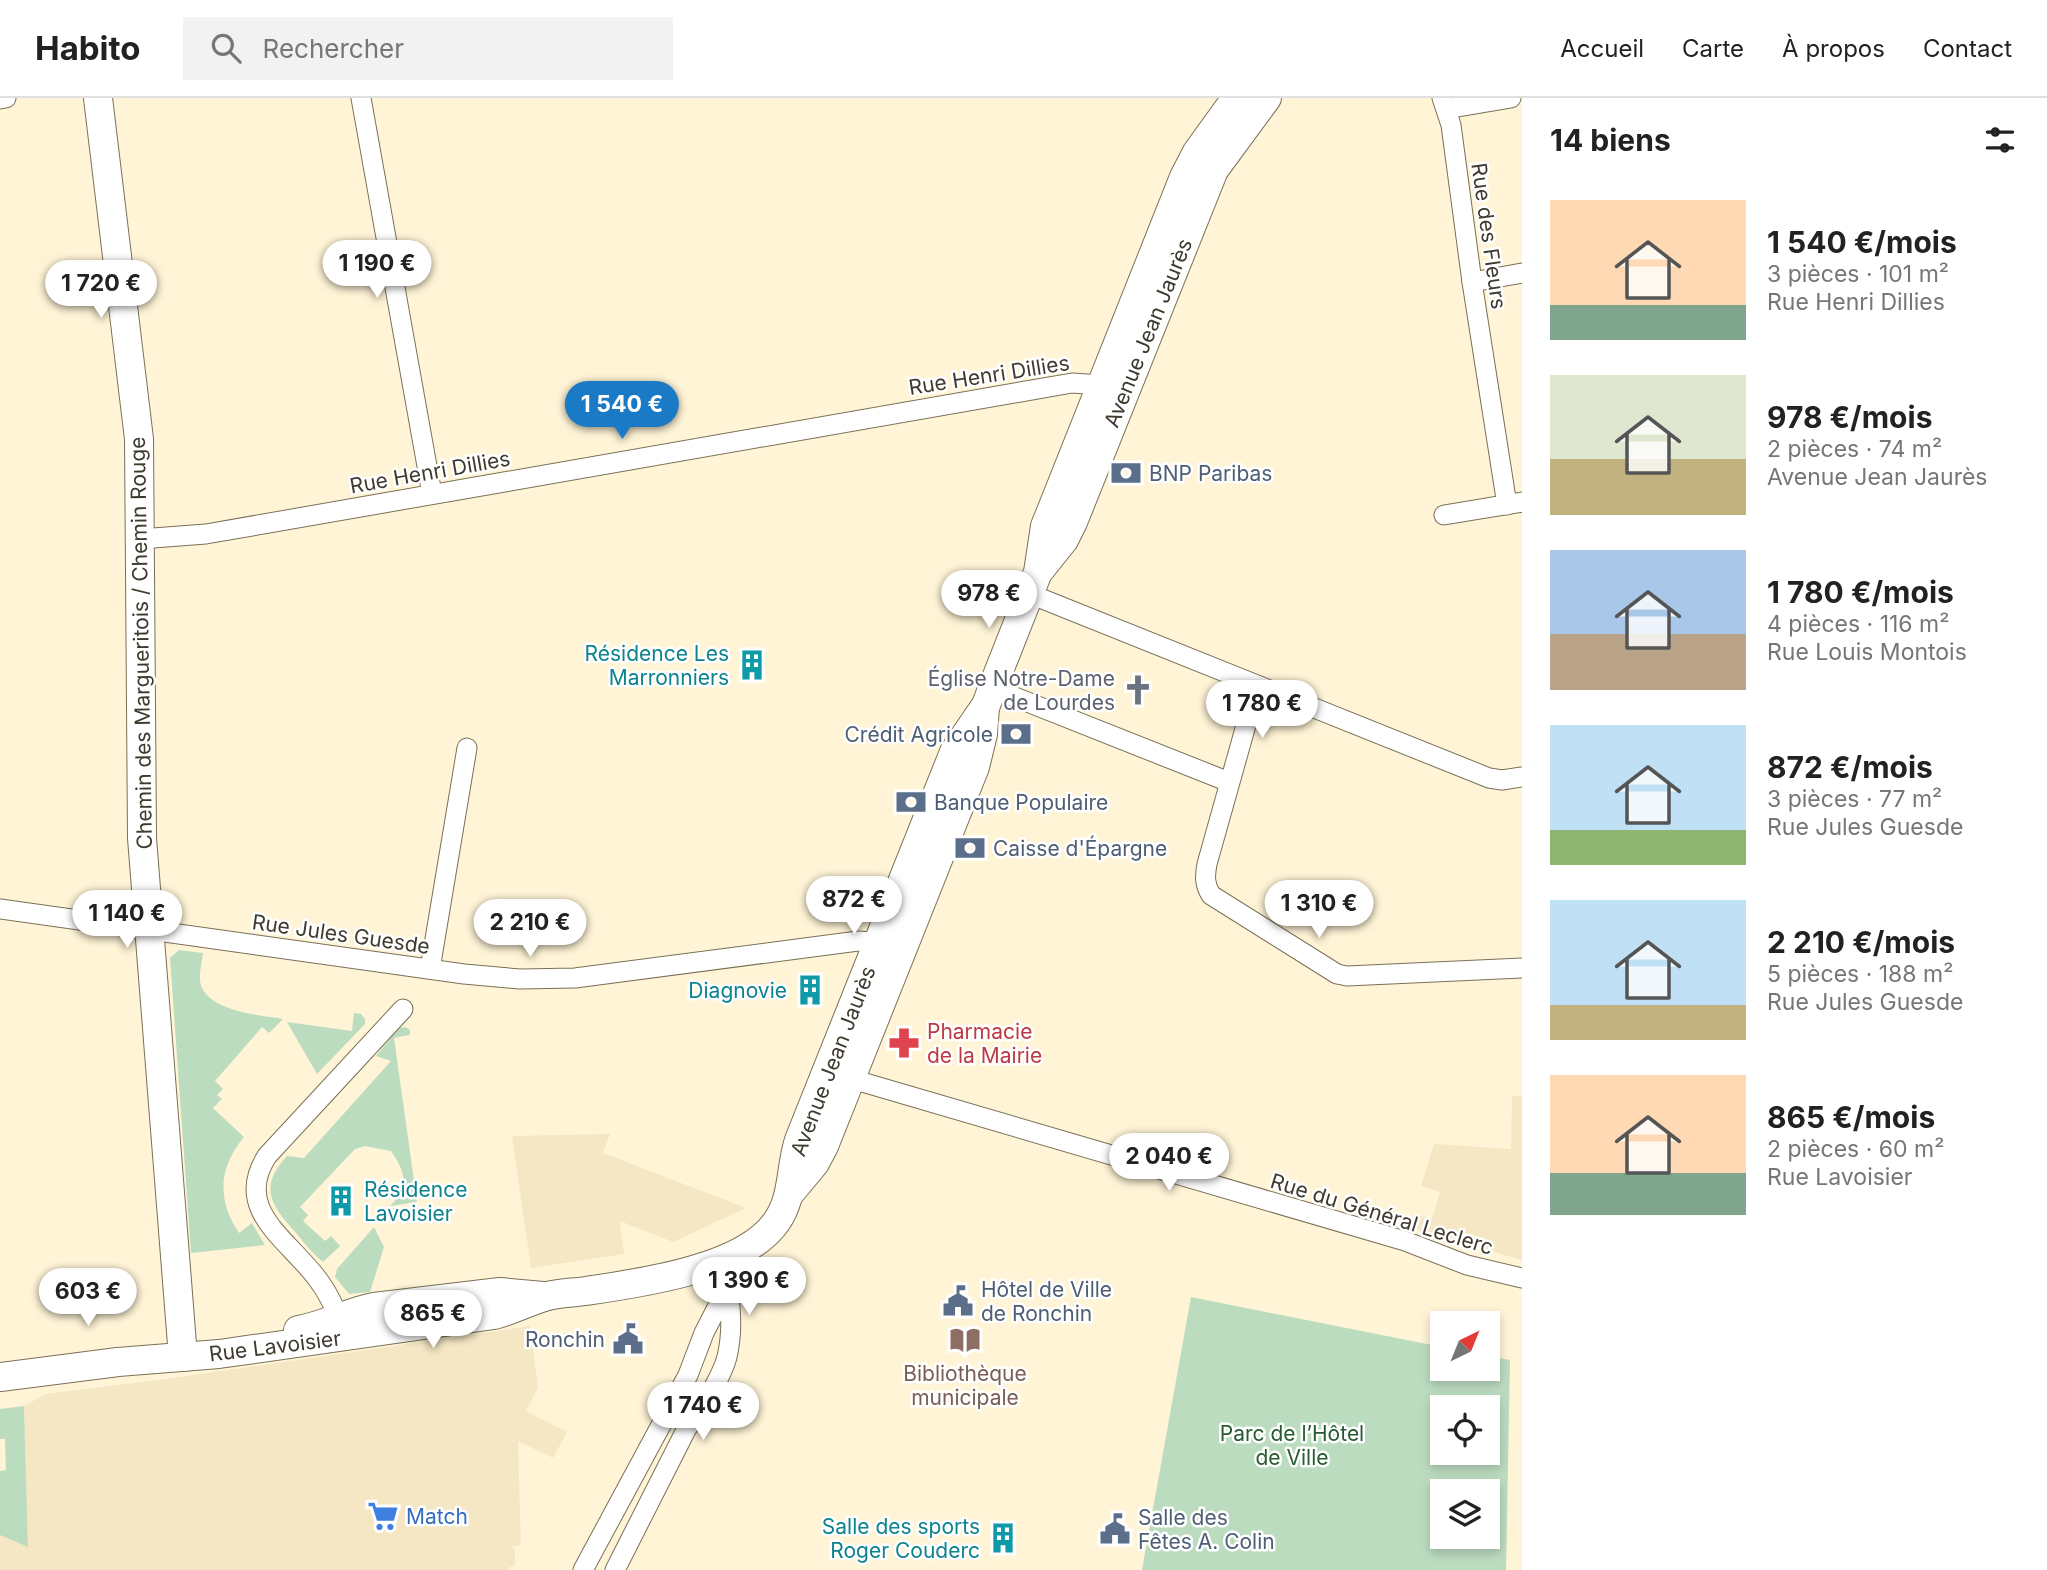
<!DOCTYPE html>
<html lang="fr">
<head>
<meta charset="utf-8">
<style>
  body { margin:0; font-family:Inter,sans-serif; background:#f2f2f2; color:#222; height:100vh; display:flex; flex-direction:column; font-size:26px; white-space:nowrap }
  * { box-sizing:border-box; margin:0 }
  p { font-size:23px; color:#767676 }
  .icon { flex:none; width:38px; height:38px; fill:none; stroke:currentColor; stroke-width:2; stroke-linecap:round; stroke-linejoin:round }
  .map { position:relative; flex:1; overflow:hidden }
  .details { display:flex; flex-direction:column; background:#fff; width:525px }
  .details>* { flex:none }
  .needle { width:46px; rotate:43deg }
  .controls { position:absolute; left:1430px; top:1213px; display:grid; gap:14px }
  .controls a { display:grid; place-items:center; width:70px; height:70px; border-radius:0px; background:#fff; box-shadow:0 4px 10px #0003; font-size:35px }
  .price { position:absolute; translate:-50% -60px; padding:0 16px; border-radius:24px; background:#fff; color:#222; font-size:23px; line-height:46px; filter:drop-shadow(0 2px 4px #0008) }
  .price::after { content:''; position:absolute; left:50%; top:42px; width:21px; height:16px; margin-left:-10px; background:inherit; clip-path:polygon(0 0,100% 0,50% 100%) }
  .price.selected { background:#1b7ac6; color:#fff }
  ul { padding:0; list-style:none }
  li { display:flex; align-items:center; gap:21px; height:175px; padding:0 28px }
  li span { display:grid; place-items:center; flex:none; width:196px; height:140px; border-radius:0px; color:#555 }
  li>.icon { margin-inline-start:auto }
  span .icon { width:84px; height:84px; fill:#fffc; stroke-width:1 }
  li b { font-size:30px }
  h2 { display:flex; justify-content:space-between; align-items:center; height:84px; padding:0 28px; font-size:30px }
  header { display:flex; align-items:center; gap:42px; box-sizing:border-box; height:98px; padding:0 35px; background:#fff; border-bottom:2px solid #e0e0e0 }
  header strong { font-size:33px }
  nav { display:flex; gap:38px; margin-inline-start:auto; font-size:24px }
  .search { width:490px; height:63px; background:#f2f2f2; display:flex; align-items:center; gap:18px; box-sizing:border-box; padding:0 24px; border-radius:0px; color:#767676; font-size:26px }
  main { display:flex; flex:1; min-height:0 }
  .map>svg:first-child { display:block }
  .built { fill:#f5e7c4 }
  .green { fill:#bcdcc0; fill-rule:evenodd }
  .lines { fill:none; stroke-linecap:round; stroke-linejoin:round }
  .street-casing { stroke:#7a7056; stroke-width:21 }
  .secondary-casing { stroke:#7a7056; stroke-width:30 }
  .street { stroke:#fff; stroke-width:19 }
  .secondary { stroke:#fff; stroke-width:28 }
  .labels { text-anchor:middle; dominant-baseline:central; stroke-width:5; stroke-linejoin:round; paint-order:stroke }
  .street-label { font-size:21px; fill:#3e3a2e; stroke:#fff }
  .service-label { font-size:21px; fill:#4e5e75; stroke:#fff; text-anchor:start }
  .culture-label { font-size:21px; fill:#0d838f; stroke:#fff; text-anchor:end }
  .worship-label { font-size:21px; fill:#5b616d; stroke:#fff; text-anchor:end }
  .health-label { font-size:21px; fill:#be3a42; stroke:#fff; text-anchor:start }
  .education-label { font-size:21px; fill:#785e54; stroke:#fff }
  .park-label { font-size:21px; fill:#275a31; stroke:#fff }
  .shop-label { font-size:21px; fill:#366cbe; stroke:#fff; text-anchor:start }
</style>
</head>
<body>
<header>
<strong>Habito</strong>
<div class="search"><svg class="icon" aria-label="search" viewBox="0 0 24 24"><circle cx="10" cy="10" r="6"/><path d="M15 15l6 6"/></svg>Rechercher</div>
<nav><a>Accueil</a><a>Carte</a><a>À propos</a><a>Contact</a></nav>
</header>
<main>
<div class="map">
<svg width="1522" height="1472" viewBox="0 0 1522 1472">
  <rect width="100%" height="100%" fill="#fff4d6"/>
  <g class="built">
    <path d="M1512 998H1522V1162L1410 1130 1414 1116 1432 1121 1440 1094 1421 1088 1434 1046 1511 1051Z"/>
    <path d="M610 1036 603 1055 746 1110 673 1144 620 1123 624 1156 531 1170 512 1038Z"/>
    <path d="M530 1228 538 1290 526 1313 567 1334 553 1360 518 1343 521 1447 511 1449 515 1452V1469H509V1472H0V1437L28 1448 24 1308 46 1296 166 1281Z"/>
  </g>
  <g class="green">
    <path d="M179 852 203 855C202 864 199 874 200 883 204 913 259 917 283 921L269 935 262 929 215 983 223 991 217 997 222 1001 213 1010 244 1039C218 1070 217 1102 239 1135L252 1125 265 1147 191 1155 170 860Z"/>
    <path d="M354 915 361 916 365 921V926L317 976 287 924 352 933Z"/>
    <path d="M405 929 410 932V937L394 940 417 1104 390 1108C411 1089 405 1074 391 1053L365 1048 355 1051 300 1109 308 1117 303 1123 325 1143 331 1138 340 1148 323 1164C313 1156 305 1146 297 1136 272 1108 257 1090 287 1058L304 1060 391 963 376 958 399 930Z"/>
    <path d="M374 1129 384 1149 370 1194 349 1196 335 1179 337 1171Z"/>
    <path d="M1191 1199 1442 1249V1270H1488V1258L1510 1262 1506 1472H1142ZM1442 1309H1488V1354H1442ZM1442 1393H1488V1438H1442Z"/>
    <path d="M24 1308 28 1449 0 1437V1373L6 1372 5 1341H0V1311Z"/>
  </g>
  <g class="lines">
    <g class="street-casing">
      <g id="street">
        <path d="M361 0 432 396"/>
        <path d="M1442 0 1451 27 1472 184 1507 407"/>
        <path d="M0 1 6 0"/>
        <path d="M1446 11 1511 0"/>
        <path d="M1472 184 1522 175"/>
        <path d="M1444 417 1522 404"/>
        <path d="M140 441 206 436 1072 285 1101 287"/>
        <path d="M1030 496 1489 680 1502 682 1522 679"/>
        <path d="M1257 588 1207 766C1205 777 1204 786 1211 797L1337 876 1347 878 1522 870"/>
        <path d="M992 590 1229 684"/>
        <path d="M0 811 464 876 520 881 575 880 858 843 871 844 886 850"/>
        <path d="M430 871 467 650"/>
        <path d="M842 976 862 984 1405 1143 1467 1167 1522 1180"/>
        <path d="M343 1232C337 1214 328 1194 316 1179 286 1140 233 1111 267 1058L403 911"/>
        <path d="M583 1472 688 1277 704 1235 726 1192"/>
        <path d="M615 1472 687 1330C700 1315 722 1278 727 1259 734 1229 731 1191 719 1163"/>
      </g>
    </g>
    <g class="secondary-casing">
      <g id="secondary">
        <path d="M98 0 139 341 142 740 183 1259"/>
        <path d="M1040 472 1064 442 1073 424 1214 72 1267 0"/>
        <path d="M791 1094 815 1065 824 1048 975 669 983 636 985 609"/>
        <path d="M298 1232C324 1228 347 1214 374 1209L500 1194 543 1198"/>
        <path d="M0 1279 118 1264 219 1256 494 1217C511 1213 527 1204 544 1199 557 1195 572 1195 586 1193 640 1185 745 1171 777 1123 794 1098 790 1069 799 1042L954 654 986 607 995 583 1038 474 1045 428 1050 416 1184 79 1197 54 1236 0"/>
      </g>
    </g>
    <use href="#street" class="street"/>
    <use href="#secondary" class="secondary"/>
  </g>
  <defs>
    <g id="bank-bare" transform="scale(2.415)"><path d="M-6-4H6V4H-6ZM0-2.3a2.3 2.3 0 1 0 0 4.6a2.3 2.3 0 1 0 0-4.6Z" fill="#5c6f8a" stroke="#fff" stroke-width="2.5" paint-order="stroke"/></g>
    <g id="building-bare" transform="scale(2.415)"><path d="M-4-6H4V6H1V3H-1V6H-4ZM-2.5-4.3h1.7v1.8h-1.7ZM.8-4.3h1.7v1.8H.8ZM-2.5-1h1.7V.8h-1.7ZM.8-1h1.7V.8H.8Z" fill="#0f9aa8" stroke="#fff" stroke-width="2.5" paint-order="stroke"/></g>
    <g id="church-bare" transform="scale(2.415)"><path d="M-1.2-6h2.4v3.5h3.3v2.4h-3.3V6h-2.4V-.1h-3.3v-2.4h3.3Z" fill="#6b7280" stroke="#fff" stroke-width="2.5" paint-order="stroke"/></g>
    <g id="pharmacy-bare" transform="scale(2.415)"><path d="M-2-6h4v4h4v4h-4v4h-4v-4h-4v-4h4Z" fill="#e0444e" stroke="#fff" stroke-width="2.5" paint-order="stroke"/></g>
    <g id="civic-bare" transform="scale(2.415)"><path d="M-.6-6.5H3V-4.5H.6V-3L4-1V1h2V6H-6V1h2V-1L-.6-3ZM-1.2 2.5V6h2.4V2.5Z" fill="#5c6f8a" stroke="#fff" stroke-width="2.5" paint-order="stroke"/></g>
    <g id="library-bare" transform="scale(2.415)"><path d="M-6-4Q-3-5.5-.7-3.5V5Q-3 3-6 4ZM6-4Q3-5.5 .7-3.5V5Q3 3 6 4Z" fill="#8d6e63" stroke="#fff" stroke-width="2.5" paint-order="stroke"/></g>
    <g id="supermarket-bare" transform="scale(2.415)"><path d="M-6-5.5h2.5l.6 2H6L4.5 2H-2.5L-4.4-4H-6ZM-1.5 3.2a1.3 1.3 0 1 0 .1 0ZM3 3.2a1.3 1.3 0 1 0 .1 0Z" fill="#3f7fe0" stroke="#fff" stroke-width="2.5" paint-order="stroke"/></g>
  </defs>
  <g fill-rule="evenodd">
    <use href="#bank-bare" x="1126" y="375"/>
    <use href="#building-bare" x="752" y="567"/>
    <use href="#church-bare" x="1138" y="592"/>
    <use href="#bank-bare" x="1016" y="636"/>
    <use href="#bank-bare" x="911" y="704"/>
    <use href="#bank-bare" x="970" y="750"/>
    <use href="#building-bare" x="810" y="892"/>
    <use href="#pharmacy-bare" x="904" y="945"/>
    <use href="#building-bare" x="341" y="1103"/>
    <use href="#civic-bare" x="958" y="1203"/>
    <use href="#civic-bare" x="628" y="1241"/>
    <use href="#library-bare" x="965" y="1242"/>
    <use href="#supermarket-bare" x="383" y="1418"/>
    <use href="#civic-bare" x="1115" y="1431"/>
    <use href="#building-bare" x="1003" y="1440"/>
  </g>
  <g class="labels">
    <g class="street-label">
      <text transform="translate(1489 138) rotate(82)">Rue des Fleurs</text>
      <text transform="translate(1148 235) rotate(-68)">Avenue Jean Jaurès</text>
      <text transform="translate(989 277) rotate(-9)">Rue Henri Dillies</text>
      <text transform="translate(430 374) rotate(-10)">Rue Henri Dillies</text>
      <text transform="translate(141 545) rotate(-91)">Chemin des Margueritois / Chemin Rouge</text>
      <text transform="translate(341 836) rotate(8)">Rue Jules Guesde</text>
      <text transform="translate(833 963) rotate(-69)">Avenue Jean Jaurès</text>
      <text transform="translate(1382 1116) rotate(17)">Rue du Général Leclerc</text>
      <text transform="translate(275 1248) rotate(-7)">Rue Lavoisier</text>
    </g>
    <g class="service-label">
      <text x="1149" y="375">BNP Paribas</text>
      <text x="993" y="636" text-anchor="end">Crédit Agricole</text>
      <text x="934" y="704">Banque Populaire</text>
      <text x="993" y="750">Caisse d'Épargne</text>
      <text x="981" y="1191">Hôtel de Ville<tspan x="981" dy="24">de Ronchin</tspan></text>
      <text x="605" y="1241" text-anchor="end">Ronchin</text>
      <text x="1138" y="1419">Salle des<tspan x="1138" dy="24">Fêtes A. Colin</tspan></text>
    </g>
    <g class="culture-label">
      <text x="729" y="555">Résidence Les<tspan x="729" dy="24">Marronniers</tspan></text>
      <text x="787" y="892">Diagnovie</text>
      <text x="364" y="1091" text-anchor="start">Résidence<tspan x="364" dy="24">Lavoisier</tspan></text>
      <text x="980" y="1428">Salle des sports<tspan x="980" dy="24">Roger Couderc</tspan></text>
    </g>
    <g class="worship-label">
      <text x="1115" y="580">Église Notre-Dame<tspan x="1115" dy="24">de Lourdes</tspan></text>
    </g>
    <g class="health-label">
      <text x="927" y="933">Pharmacie<tspan x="927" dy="24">de la Mairie</tspan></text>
    </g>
    <g class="education-label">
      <text x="965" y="1275">Bibliothèque<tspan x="965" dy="24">municipale</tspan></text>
    </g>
    <g class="park-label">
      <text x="1292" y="1335">Parc de l’Hôtel<tspan x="1292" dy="24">de Ville</tspan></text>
    </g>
    <g class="shop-label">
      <text x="406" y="1418">Match</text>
    </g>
  </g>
</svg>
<div class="controls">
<a><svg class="needle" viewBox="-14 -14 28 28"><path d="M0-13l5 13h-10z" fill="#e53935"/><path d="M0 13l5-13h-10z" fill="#767676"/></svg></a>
<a><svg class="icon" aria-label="locate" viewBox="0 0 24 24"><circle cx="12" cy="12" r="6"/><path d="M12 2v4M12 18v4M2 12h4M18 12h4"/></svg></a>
<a><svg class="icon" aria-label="layers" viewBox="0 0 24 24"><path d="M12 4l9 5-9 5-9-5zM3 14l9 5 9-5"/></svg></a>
</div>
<b class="price" style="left:377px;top:202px">1 190 €</b>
<b class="price" style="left:101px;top:222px">1 720 €</b>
<b class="price selected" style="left:622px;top:343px">1 540 €</b>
<b class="price" style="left:989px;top:532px">978 €</b>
<b class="price" style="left:1262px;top:642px">1 780 €</b>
<b class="price" style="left:854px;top:838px">872 €</b>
<b class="price" style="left:1319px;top:842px">1 310 €</b>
<b class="price" style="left:127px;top:852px">1 140 €</b>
<b class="price" style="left:530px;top:861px">2 210 €</b>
<b class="price" style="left:1169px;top:1095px">2 040 €</b>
<b class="price" style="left:749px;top:1219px">1 390 €</b>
<b class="price" style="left:88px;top:1230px">603 €</b>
<b class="price" style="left:433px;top:1252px">865 €</b>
<b class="price" style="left:703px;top:1344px">1 740 €</b>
</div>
<section class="details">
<h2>14 biens<svg class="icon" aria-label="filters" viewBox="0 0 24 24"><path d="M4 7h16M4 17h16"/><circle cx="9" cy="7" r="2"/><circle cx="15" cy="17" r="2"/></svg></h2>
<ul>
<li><span style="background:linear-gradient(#ffd9b3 75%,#7fa58c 0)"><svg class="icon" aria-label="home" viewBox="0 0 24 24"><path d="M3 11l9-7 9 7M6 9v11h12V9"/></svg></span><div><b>1 540 €/mois</b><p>3 pièces · 101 m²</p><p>Rue Henri Dillies</p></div></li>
<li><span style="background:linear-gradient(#dfe7d0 60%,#c2b280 0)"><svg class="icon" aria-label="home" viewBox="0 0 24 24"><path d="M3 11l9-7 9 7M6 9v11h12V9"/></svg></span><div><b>978 €/mois</b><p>2 pièces · 74 m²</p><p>Avenue Jean Jaurès</p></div></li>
<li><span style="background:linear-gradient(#a9c7e8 60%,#b9a48a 0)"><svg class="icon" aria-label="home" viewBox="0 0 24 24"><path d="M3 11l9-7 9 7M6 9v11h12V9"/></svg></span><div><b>1 780 €/mois</b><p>4 pièces · 116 m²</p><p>Rue Louis Montois</p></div></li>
<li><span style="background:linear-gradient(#bfe0f5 75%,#8fb573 0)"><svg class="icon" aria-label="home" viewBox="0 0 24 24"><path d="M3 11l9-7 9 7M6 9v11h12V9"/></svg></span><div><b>872 €/mois</b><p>3 pièces · 77 m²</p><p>Rue Jules Guesde</p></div></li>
<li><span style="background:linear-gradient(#bfe0f5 75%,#c2b280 0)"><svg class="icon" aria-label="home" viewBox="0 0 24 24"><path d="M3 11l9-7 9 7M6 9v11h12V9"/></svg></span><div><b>2 210 €/mois</b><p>5 pièces · 188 m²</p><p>Rue Jules Guesde</p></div></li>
<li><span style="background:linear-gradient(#ffd9b3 70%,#7fa58c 0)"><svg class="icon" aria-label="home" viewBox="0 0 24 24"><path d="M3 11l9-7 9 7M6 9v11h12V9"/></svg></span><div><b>865 €/mois</b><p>2 pièces · 60 m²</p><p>Rue Lavoisier</p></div></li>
</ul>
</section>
</main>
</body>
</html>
